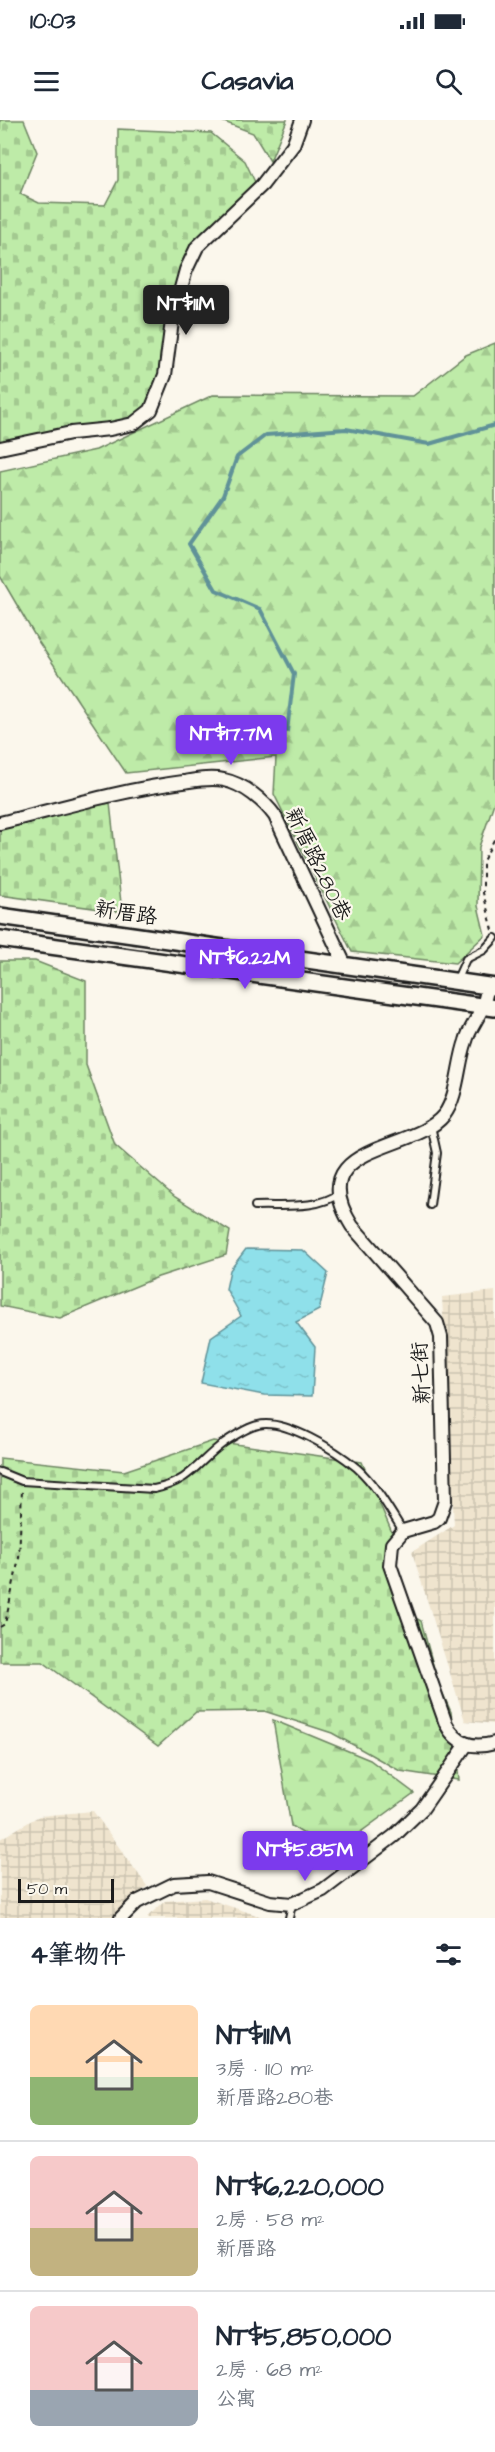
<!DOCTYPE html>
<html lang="zh-TW">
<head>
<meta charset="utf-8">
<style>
  body { margin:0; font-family:"Architects Daughter","LXGW WenKai TC",sans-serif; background:#f2f2f3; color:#1f2937; height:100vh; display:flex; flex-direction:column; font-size:22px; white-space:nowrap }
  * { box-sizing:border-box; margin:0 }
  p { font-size:20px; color:#747a83 }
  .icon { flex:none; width:33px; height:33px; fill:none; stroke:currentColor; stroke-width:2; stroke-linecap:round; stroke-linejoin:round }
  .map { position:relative; height:1798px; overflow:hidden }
  .sheet { display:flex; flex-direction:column; background:#fff; flex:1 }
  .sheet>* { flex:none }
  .scale { position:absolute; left:18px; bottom:15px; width:96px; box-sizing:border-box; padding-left:6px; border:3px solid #1c1c1c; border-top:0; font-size:16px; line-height:21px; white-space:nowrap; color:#1c1c1c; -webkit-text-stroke:4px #fbf7ec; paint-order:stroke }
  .price { position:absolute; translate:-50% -51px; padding:0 14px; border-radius:6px; background:#7c3aed; color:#fff; font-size:20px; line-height:39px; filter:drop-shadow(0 2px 3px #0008) }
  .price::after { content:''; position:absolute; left:50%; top:36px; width:18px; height:14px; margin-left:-9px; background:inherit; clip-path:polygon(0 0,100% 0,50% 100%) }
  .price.selected { background:#222; color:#fff }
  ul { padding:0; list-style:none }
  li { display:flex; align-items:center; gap:18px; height:150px; padding:0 30px }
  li+li { border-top:2px solid #e0e1e3 }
  li span { display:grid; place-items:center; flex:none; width:168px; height:120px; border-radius:9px; color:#555 }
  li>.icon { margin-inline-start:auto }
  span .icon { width:72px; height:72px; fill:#fffc; stroke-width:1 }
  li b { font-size:26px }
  h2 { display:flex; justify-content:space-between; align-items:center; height:72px; padding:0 30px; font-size:26px }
  .status { display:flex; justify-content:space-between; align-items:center; height:42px; padding:0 30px; background:#fff; direction:ltr }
  .status svg { height:16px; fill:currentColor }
  header { display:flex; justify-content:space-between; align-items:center; height:78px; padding:0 30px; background:#fff; font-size:27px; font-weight:700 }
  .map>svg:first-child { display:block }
  .industrial { fill:url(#industrial-grid) }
  .forest { fill:url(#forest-firs); stroke:#6d8462; stroke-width:1.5 }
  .cemetery { fill:url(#cemetery-stones); stroke:#6d8462; stroke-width:1.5 }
  .water { fill:url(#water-ripples); stroke:#619298; stroke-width:1.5 }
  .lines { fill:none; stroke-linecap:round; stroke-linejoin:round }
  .stream { stroke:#619298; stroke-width:4 }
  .service-casing { stroke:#1c1c1c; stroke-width:10 }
  .minor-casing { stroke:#1c1c1c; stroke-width:16 }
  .tertiary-casing { stroke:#1c1c1c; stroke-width:20 }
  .path { stroke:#1c1c1c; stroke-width:2; stroke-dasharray:4.5 4.5; stroke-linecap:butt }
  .service { stroke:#fbf7ec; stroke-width:6 }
  .minor { stroke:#fbf7ec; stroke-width:12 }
  .tertiary { stroke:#fbf7ec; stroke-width:15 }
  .labels { text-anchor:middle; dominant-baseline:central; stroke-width:4.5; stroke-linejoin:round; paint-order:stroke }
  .street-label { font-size:21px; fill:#1c1c1c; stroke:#fbf7ec }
</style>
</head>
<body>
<div class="status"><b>10:03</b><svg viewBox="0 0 49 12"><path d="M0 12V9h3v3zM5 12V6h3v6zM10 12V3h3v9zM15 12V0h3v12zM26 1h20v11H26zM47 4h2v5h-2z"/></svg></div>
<header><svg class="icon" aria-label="menu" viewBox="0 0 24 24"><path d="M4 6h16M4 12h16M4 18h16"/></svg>Casavia<svg class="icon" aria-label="search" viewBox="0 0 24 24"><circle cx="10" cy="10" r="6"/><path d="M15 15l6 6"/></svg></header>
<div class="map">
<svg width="495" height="1798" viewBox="0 0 495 1798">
  <defs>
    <pattern id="industrial-grid" width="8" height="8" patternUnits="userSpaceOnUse" patternTransform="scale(1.5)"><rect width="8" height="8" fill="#efe4ce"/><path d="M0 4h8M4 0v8" fill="none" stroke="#ccc3b0"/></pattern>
    <pattern id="forest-firs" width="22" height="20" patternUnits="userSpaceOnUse" patternTransform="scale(1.5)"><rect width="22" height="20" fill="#beeba8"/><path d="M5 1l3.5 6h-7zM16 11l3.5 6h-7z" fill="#a3c990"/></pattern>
    <pattern id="cemetery-stones" width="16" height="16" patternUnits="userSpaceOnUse" patternTransform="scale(1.5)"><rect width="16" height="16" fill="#beeba8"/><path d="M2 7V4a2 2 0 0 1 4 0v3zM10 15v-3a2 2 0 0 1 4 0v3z" fill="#a3c990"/></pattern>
    <pattern id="water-ripples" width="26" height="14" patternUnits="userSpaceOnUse" patternTransform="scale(1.5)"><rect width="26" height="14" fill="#8fe0ea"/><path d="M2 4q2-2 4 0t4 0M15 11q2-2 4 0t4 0" fill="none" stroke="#7bc0c8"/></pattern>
  </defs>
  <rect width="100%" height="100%" fill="#fbf7ec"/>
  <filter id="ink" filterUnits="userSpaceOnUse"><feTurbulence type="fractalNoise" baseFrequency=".0167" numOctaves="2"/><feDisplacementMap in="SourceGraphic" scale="12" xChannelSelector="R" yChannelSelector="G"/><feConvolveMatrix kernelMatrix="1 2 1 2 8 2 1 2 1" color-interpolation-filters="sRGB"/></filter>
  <g filter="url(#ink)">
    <g class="industrial">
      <path d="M495 1171V1604L465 1601 412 1432 454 1405 442 1177Z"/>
      <path d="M93 1691 147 1766 113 1798H0V1719L39 1696Z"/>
      <path d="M205 1778 265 1798H146L165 1781Z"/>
    </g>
    <g class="forest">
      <path d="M495 223V680L479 727 478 786 485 815 455 843 352 832 274 674 276 637 126 653 38 521 0 456V351L96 330 213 275 413 276 466 235Z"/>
      <path d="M273 1600 370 1640 414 1673 333 1732 291 1706Z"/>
    </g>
    <g class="cemetery">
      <path d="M0 0H24L37 32 20 74 39 83 105 85 118 60V9L211 13 245 41 255 62 196 125 165 255 151 290 110 309 0 327Z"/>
      <path d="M219 0H287L270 41 253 13Z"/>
      <path d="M110 683 122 792 0 775V707Z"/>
      <path d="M0 841H35L86 861V945L115 1025 175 1077 230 1111 226 1135 158 1157 60 1198 0 1186Z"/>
      <path d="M213 1321 362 1342 396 1422 400 1489 421 1501 438 1563 451 1592 459 1660 400 1651 332 1613 264 1591 196 1592 158 1626 43 1542H0V1338L124 1351Z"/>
    </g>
    <path class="water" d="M246 1129 303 1130 328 1153 319 1190 296 1202 315 1227 312 1276 264 1275 201 1263 211 1217 241 1196 226 1169 230 1150Z"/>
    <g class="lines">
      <path class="stream" d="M287 611 294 554 260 489 216 470 189 424 223 376 237 337 266 315 346 309 429 324 495 305"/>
      <g class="service-casing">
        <g id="service">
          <path d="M456 861 466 839 484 830 495 818"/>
          <path d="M430 1085 437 1033 431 1006"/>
          <path d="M255 1086C283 1085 317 1090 340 1073"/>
          <path d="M0 1352 22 1361 154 1369C192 1361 197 1342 225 1322 234 1316 248 1307 258 1305 284 1298 337 1331 357 1348 376 1365 389 1389 403 1411"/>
          <path d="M289 1798 292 1784"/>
        </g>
      </g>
      <g class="minor-casing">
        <g id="minor">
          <path d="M0 328 71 313 110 309 133 304 151 290 165 255 172 201 186 150 197 127 262 65 293 25 302 0"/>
          <path d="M0 703C61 688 121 670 183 662 196 660 211 657 224 660 244 664 264 681 275 696L345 845"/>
          <path d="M488 866C486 873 485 881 482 888 478 899 469 909 466 921 458 942 458 977 444 995 414 1033 300 1023 352 1106L437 1203 441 1217 445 1381 439 1398 434 1402 403 1411 392 1424 390 1445 446 1604C457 1625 473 1629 495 1623"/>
          <path d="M121 1798 137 1782 174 1764 208 1762 270 1782 292 1784 323 1770 394 1716 422 1689 467 1624"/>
        </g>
      </g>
      <g class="tertiary-casing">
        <g id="tertiary">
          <path d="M0 796 495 867"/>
          <path d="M0 819 495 888"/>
        </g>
      </g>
      <g class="path">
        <path d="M493 810 483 773V741L495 718"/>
        <path d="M0 1507 5 1504 19 1438 22 1370"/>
      </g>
      <use href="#service" class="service"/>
      <use href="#minor" class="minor"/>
      <use href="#tertiary" class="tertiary"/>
    </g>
  </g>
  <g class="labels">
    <g class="street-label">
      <text transform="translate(318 744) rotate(64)">新厝路280巷</text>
      <text transform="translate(126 793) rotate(8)">新厝路</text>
      <text transform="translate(421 1253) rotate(-93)">新七街</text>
    </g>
  </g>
</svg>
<div class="scale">50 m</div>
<b class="price selected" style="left:186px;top:216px">NT$11M</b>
<b class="price" style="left:231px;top:646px">NT$17.7M</b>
<b class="price" style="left:245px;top:870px">NT$6.22M</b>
<b class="price" style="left:305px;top:1762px">NT$5.85M</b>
</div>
<section class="sheet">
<h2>4筆物件<svg class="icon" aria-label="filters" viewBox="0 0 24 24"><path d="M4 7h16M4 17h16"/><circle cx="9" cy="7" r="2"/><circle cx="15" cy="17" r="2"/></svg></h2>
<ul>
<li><span style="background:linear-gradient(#ffd9b3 60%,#8fb573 0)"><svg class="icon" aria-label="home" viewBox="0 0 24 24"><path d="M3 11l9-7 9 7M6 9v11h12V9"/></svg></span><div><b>NT$11M</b><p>3房 · 110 m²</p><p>新厝路280巷</p></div></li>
<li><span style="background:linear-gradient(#f6c9c9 60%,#c2b280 0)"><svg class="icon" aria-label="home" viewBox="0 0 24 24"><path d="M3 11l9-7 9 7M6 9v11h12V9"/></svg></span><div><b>NT$6,220,000</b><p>2房 · 58 m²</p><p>新厝路</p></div></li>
<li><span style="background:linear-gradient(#f6c9c9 70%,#9aa5b1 0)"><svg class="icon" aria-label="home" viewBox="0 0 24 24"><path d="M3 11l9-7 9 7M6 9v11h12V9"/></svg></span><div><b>NT$5,850,000</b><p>2房 · 68 m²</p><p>公寓</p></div></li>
</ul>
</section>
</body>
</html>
